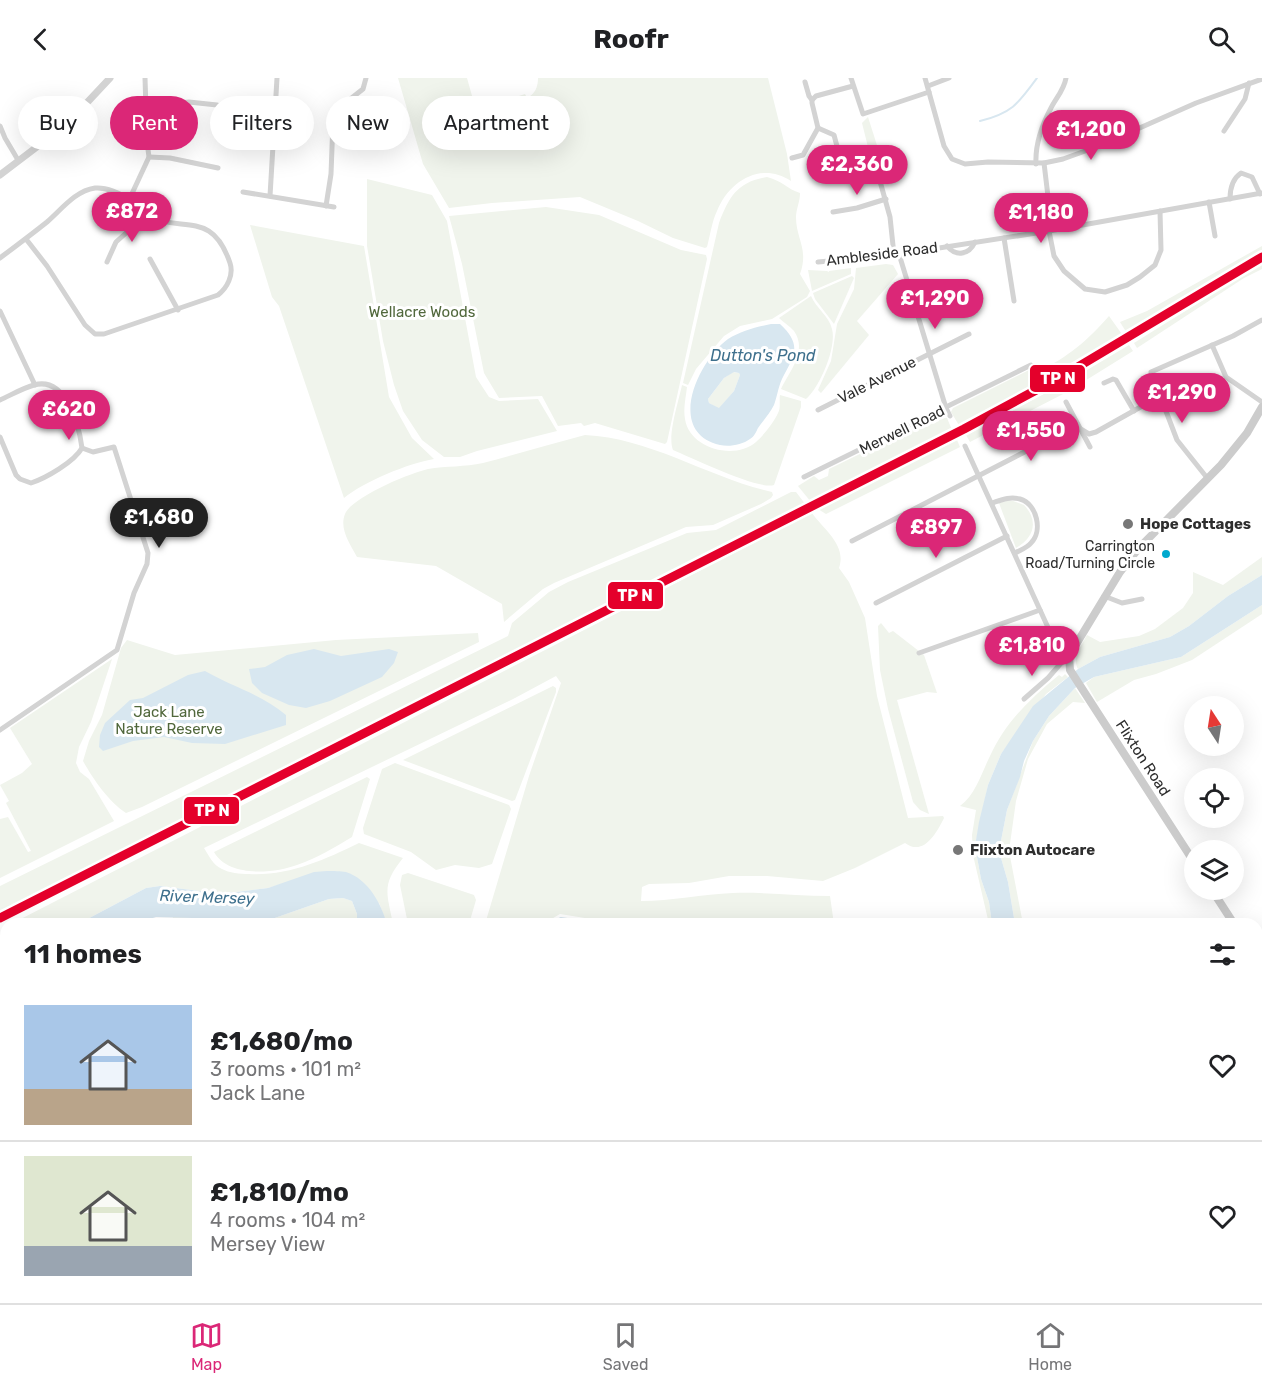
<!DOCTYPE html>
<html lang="en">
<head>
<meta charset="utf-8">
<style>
  body { margin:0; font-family:Rubik,sans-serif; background:#f6f6f6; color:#202124; height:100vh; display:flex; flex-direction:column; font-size:22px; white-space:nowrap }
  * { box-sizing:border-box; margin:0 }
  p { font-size:20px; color:#757577 }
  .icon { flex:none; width:33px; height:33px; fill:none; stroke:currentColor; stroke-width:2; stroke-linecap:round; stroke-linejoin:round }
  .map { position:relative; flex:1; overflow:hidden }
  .details { position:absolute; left:0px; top:840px; width:1263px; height:386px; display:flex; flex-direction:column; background:#fff; border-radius:18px 18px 0 0; box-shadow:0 6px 24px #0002 }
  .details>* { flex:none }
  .hud { position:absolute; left:18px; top:18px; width:600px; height:54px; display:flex; gap:12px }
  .needle { width:39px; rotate:348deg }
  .buttons { position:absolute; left:1184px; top:618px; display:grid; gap:12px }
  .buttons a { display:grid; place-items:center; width:60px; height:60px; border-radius:50%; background:#fff; box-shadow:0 6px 24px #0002; font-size:30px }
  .price { position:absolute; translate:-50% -51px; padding:0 14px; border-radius:21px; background:#db2777; color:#fff; font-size:20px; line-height:39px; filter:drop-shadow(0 2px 3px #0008) }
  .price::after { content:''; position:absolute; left:50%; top:36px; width:18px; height:14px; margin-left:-9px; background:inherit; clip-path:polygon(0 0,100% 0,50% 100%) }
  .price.selected { background:#222; color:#fff }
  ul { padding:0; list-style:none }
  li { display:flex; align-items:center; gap:18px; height:150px; padding:0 24px }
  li+li { border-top:2px solid #e0e0e0 }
  li span { display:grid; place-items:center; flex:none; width:168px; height:120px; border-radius:0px; color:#555 }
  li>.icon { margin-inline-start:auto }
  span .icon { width:72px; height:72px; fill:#fffc; stroke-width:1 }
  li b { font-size:26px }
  h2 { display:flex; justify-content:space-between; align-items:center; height:72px; padding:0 24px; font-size:26px }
  .tag { padding:0 21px; border-radius:27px; background:#fff; box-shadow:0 6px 24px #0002; font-size:21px; line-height:54px }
  .tag.selected { background:#db2777; color:#fff }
  header { display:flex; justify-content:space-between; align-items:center; height:78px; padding:0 24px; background:#fff; font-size:27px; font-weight:700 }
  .tabs { display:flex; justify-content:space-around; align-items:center; height:84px; border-top:2px solid #e0e0e0; background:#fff; font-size:16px; color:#757577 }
  .tabs a { display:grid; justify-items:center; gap:3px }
  .tabs .selected { color:#db2777 }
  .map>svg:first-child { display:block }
  .green { fill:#f0f4ec }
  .water { fill:#d8e7f0; fill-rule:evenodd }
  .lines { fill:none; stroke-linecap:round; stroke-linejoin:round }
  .stream { stroke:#d8e7f0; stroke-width:2 }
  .minor { stroke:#d3d3d3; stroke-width:5 }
  .tertiary { stroke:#d3d3d3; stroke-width:7 }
  .secondary { stroke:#ccc; stroke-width:8 }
  .rail-1-casing { stroke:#fff; stroke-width:14 }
  .rail-1 { stroke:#e4002b; stroke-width:9 }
  .poi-dot { fill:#777; stroke:#fff; stroke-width:2 }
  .bus-dot { fill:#00a9ce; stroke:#fff; stroke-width:2 }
  .labels { text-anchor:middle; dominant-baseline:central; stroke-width:6; stroke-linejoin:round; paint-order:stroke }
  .bus-label { font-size:14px; fill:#2e2e2e; stroke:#fff; text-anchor:end }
  .street-label { font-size:15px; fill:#2e2e2e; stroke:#fff }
  .park-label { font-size:15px; fill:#51683c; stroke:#fff }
  .poi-label { font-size:15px; font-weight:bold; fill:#2e2e2e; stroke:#fff; text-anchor:start }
  .water-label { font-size:16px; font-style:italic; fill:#3e708d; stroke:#fff }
  .line-badge { stroke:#fff; stroke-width:2 }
  .badge-label { font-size:16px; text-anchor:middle; font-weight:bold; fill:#fff }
</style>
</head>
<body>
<header><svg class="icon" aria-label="back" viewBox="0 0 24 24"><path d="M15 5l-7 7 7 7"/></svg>Roofr<svg class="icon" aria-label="search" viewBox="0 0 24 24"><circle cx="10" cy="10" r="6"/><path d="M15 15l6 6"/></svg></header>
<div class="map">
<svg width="1262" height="1225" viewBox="0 0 1262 1225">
  <rect width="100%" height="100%" fill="#fff"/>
  <g class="green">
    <path d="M398 0H467L476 32C493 27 509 21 525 16L527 20C535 16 538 9 538 0H768L787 76 791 103C761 83 729 103 717 133 712 143 710 158 707 169L705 170 673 160 638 143 580 119 492 125 449 130 423 86Z"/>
    <path d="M868 39 882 83 878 85 871 81 862 45Z"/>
    <path d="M767 99C783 103 787 111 800 115 800 124 796 131 796 139 796 161 809 171 800 196L810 213 807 219 772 241 740 248 724 258 696 291 688 307 683 305 719 145C729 119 737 104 767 99Z"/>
    <path d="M367 101 432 117 447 143 476 299 489 319 499 323 538 321 557 353 477 373 460 379H444L422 362 403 333 394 307 383 263 367 168Z"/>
    <path d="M546 129 599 137 681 172 706 177 707 181 667 364 665 366 595 345 584 348 581 345 558 348 542 318 499 320 484 295 462 186 449 138Z"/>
    <path d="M250 147 364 168 389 319 412 360 434 381C409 385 363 404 344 420L279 228 272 219Z"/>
    <path d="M1262 168V175L1128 257 1120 244 1147 233Z"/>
    <path d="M1262 185V191L1244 200 1137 270 1134 265Z"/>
    <path d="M886 186 893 187 898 196 857 243 869 257 821 315 818 312 831 283 837 246 854 211 856 190Z"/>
    <path d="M851 190V196L812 213 808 192 827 193 829 194V193Z"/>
    <path d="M852 198 854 200 834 246 815 221 813 215Z"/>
    <path d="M811 218C816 230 829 238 832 251 837 269 820 309 806 321L781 311C789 294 808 273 794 253 790 248 783 244 779 240Z"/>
    <path d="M1109 238 1124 259 1062 295 960 349 951 334 953 330 1035 289 1038 294C1069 278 1086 264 1109 238Z"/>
    <path d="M1129 267 1133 273 1067 314 970 364 966 357 1072 301Z"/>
    <path d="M733 294 739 295 740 297 734 313 719 331 709 325 708 321 724 300Z"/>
    <path d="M682 307 687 309C686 319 683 330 685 341 689 370 734 383 756 364 763 358 774 344 778 335 781 330 779 322 780 317L801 323V329L774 407C758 412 692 380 673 372 667 358 679 322 682 307Z"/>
    <path d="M938 338 947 340 952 352 811 424 798 408 814 398 819 402 828 398 829 391Z"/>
    <path d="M585 357C651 360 709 400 772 414L773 417 771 420 761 426 713 447 686 449 554 505 543 511 504 544 502 526 436 488 357 479C350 466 339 451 345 436 352 419 410 395 428 391 446 388 465 389 483 385 517 376 551 366 585 357Z"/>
    <path d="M957 362 960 369 826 436 818 431Z"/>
    <path d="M791 414H796L806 427 0 835V808L508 558 512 545 549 514 568 504 687 455 716 452Z"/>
    <path d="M1007 423H1013L1024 427C1039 443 1034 460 1016 470L999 425Z"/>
    <path d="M812 435C824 452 847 467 839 490L849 504 865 540 877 618 908 740 943 738 944 740C937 754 924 779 905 765L855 790 823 803 767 798H729L689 805 649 806 642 809 641 823C671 823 703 816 733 815 766 814 797 818 830 818L834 846H622L560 836 543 846H485L529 698 561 605 556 598 515 620 204 770C209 778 213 787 222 791 229 795 240 796 249 796 289 798 324 782 359 765L403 780C381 807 387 815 393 846H387L379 825 288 804 268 810 237 814H207L160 808 146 810 78 846H11Z"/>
    <path d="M1262 479V497L1228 518 1189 548 1170 559 1100 579 1078 591C1072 580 1081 568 1087 557L1100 564 1139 558 1155 551 1183 530 1193 515V494L1223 507Z"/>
    <path d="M1262 527V536L1192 582 1156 596 1134 602 1097 624 1086 605 1094 599 1181 579Z"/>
    <path d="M881 545 889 555 893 553 924 577 937 615 927 614 897 622 929 736 920 732 913 724 888 631 880 592 878 548Z"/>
    <path d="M478 555 479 564 142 729 126 735C109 724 93 701 83 683L89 663 102 637 121 570 127 562 175 577 336 562Z"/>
    <path d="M112 581 91 644 79 669 76 685 80 694 89 701 114 743 0 800V741L8 739 28 774 31 773 6 725 9 723 0 707 22 695 32 686 10 650Z"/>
    <path d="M1065 596 1068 599 1046 616 1001 676 988 707 975 768 981 801 989 824 992 846H989L973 777 972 757 976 732 960 728C976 716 981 696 990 678 1006 643 1030 621 1059 597L1062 599Z"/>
    <path d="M553 608 556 610V614L515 722 512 723 403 682Z"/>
    <path d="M1075 610 1085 625 1073 624 1047 646 1028 681 1016 723 1009 773 1023 846H1015L1008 804 999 773 1007 732 1033 663 1049 638Z"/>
    <path d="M395 685 509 727 511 731 492 786 479 790 455 787 436 792 411 774 364 756 363 750 382 691Z"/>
    <path d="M367 699 370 701 352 759C334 770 317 780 297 787 273 796 228 799 214 774Z"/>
    <path d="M408 795 474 817 476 822 469 846H408L400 807 402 797Z"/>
    <path d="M343 820 352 823 357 836V846H172L173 839 269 842 329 821Z"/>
    <path d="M1257 1175 1261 1201 1256 1225H1206L1201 1220H1257Z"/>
    <path d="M311 1220H482L484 1225H308Z"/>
    <path d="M509 1220H580L581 1222 596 1220H710L684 1225H511Z"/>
    <path d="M721 1220H850L852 1225H696Z"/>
  </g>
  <g class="water">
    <path d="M771 246H780C803 267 794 278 782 301 778 310 777 319 774 327 770 335 763 343 758 350 756 354 754 359 750 361 742 367 729 369 720 367 665 354 698 283 728 261 741 253 756 249 771 246ZM734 294 739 295 740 297 734 313 719 330 709 325 708 321 724 300Z"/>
    <path d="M1262 497V527L1181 579 1094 599 1075 610 1049 638 1033 663 1024 683 1020 699 1007 732 999 773 1008 804 1015 846H992L989 824 981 801 975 768 979 744 988 707 1001 676 1033 628 1078 591 1100 579 1170 559 1189 548 1228 518Z"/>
    <path d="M314 571 341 578 389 571 398 574 394 585 382 599 330 623 306 630 289 627 262 615 252 605 249 591 265 589 287 577Z"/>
    <path d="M205 593C233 609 261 616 286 637V647L225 666 192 665 164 659 133 663 103 673 99 669 100 657 105 645 130 622 143 620 188 597Z"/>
    <path d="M327 793C333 793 341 793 346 794 368 801 381 825 387 846H357V836L352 823 343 820 329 821 269 842 156 839 134 846H78L146 810 160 808 207 814H237L268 810 314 794Z"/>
    <path d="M1257 1129 1262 1137V1225H1256L1261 1201 1257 1175Z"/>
  </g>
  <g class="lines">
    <g class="stream">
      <path d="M980 43C1012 35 1018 26 1037 0"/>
      <path d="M549 846 561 840 601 846"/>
    </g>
    <g class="minor">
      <path d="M851 0 863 36 929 14"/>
      <path d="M925 0 944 68 952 81 965 86 988 84 1044 85 1063 81 1099 68 1196 25 1262 1"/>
      <path d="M928 8 949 0"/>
      <path d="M812 22 816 18 853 8"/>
      <path d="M147 28 189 24 217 27"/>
      <path d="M0 48 5 60 18 82"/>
      <path d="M818 50 834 57 838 72"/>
      <path d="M1224 53 1245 21 1249 5"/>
      <path d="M149 79 170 80 218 90"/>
      <path d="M792 80 803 77 818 50 812 25V22L809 18 805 4"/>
      <path d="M1044 85 1052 152"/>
      <path d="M1036 86C1035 67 1042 47 1051 30 1056 20 1064 12 1066 0"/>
      <path d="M876 89 890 139 894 177"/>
      <path d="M243 114 334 129"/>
      <path d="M270 118 277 0"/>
      <path d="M1230 121C1230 111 1232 101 1241 95L1252 99 1260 116"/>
      <path d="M129 122 149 79 147 64 145 0"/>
      <path d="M1209 124 1215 158"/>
      <path d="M326 128 331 96 333 43 339 30 363 11 366 0"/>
      <path d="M833 134 857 130 886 121"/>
      <path d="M1049 153 1054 178 1064 193 1085 211 1105 214 1127 207 1140 199 1155 187 1161 172 1160 133"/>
      <path d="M1004 160 1014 223"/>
      <path d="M947 168C956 179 969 177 975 164"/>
      <path d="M899 176 946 330 950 338"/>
      <path d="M0 180C16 168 32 156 47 144 62 131 75 113 95 110 106 109 121 115 129 122 135 127 138 135 145 138 185 155 212 132 230 185 234 197 227 210 218 217L104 256H95L85 247 47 188 26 161"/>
      <path d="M150 181 178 232"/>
      <path d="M107 184 116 164 145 138"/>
      <path d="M818 184 894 177 1049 153 1262 115"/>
      <path d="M0 233 35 307"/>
      <path d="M1212 267 1226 299 1262 324"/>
      <path d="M1104 305 1113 301 1116 302 1134 333"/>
      <path d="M0 322C11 317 23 310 34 307 66 298 79 347 82 370 74 384 46 400 31 405L20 401 16 397 0 359"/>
      <path d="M1066 324 1090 369"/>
      <path d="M818 332 969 256"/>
      <path d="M965 368 1051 556 1057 563 1074 568"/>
      <path d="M804 399 1031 287"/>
      <path d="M1208 401 1177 362 1151 294 1233 258 1262 242"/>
      <path d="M992 425C1001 422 1010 418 1020 421 1037 426 1043 453 1031 465 1027 470 1020 472 1015 475"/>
      <path d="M852 463 1073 349 1079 350 1089 356 1096 354 1153 322 1160 320"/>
      <path d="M1104 518 1122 525 1142 521"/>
      <path d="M876 525 1007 458"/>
      <path d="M919 575 1040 532"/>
      <path d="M1024 621 1048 600 1062 584 1069 582"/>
      <path d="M0 652 117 572 134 515 147 486 148 475 114 369 93 374 82 370"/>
    </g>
    <path class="tertiary" d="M0 97 67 46 110 0"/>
    <g class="secondary">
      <path d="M1194 784 1070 592 1069 578 1120 494 1138 471 1221 387 1247 355 1262 329"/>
      <path d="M1212 812 1234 846"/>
      <path d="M1257 882 1262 890"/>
    </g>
    <g class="rail-1-casing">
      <path id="rail-1" d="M0 840 964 351 1066 296 1262 179"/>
    </g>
    <use href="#rail-1" class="rail-1"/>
  </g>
  <g class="poi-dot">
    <circle cx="1128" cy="446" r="6"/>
    <circle cx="958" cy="772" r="6"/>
  </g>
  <circle class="bus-dot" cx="1166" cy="476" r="5"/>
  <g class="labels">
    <g class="bus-label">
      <text x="1155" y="468">Carrington<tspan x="1155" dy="17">Road/Turning Circle</tspan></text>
    </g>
    <g class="street-label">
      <text transform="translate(882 176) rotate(-7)">Ambleside Road</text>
      <text transform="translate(877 302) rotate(-27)">Vale Avenue</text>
      <text transform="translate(902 352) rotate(-26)">Merwell Road</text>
      <text transform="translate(1143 680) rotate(57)">Flixton Road</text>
    </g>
    <g class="park-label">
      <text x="422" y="234">Wellacre Woods</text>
      <text x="169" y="634">Jack Lane<tspan x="169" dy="17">Nature Reserve</tspan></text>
    </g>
    <g class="poi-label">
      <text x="1140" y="446">Hope Cottages</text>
      <text x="970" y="772">Flixton Autocare</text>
    </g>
    <g class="water-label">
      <text x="763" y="277">Dutton's Pond</text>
      <text transform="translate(207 819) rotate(2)">River Mersey</text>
    </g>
  </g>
  <g class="line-badge">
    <rect x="1029" y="286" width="57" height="29" rx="6" fill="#e4002b"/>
    <rect x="607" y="503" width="57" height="29" rx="6" fill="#e4002b"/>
    <rect x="183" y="718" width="57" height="29" rx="6" fill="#e4002b"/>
  </g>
  <g class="badge-label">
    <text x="1058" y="306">TP N</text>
    <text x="635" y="523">TP N</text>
    <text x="212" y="738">TP N</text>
  </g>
</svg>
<div class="buttons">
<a><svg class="needle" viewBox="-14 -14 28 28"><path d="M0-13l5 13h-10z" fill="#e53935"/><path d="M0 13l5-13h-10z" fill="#757577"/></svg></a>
<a><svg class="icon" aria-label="locate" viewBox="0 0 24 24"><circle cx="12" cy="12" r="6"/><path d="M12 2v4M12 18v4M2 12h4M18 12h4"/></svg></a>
<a><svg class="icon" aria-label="layers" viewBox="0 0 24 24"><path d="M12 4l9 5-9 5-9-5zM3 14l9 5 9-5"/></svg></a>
</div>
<b class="price" style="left:1091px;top:83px">£1,200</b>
<b class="price" style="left:857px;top:118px">£2,360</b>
<b class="price" style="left:132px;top:165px">£872</b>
<b class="price" style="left:1041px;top:166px">£1,180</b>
<b class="price" style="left:935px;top:252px">£1,290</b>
<b class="price" style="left:1182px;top:346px">£1,290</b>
<b class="price" style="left:69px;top:363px">£620</b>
<b class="price" style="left:1031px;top:384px">£1,550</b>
<b class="price selected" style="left:159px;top:471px">£1,680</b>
<b class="price" style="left:936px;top:481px">£897</b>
<b class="price" style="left:1032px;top:599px">£1,810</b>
<div class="hud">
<a class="tag">Buy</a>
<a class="tag selected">Rent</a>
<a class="tag">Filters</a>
<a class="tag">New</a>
<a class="tag">Apartment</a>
</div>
<section class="details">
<h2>11 homes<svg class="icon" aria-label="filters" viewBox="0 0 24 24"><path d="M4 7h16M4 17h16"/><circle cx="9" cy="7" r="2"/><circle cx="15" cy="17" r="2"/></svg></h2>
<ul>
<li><span style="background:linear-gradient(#a9c7e8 70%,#b9a48a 0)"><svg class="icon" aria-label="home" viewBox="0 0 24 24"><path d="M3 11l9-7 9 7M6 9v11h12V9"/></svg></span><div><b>£1,680/mo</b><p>3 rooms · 101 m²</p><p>Jack Lane</p></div><svg class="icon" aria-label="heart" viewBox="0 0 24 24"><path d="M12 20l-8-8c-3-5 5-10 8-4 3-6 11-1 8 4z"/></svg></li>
<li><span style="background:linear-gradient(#dfe7d0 75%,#9aa5b1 0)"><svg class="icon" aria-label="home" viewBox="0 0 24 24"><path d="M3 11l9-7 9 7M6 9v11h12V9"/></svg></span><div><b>£1,810/mo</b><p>4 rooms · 104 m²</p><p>Mersey View</p></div><svg class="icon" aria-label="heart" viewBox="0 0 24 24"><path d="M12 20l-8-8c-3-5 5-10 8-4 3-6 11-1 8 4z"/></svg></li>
</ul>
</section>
</div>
<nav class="tabs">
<a class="selected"><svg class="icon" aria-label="map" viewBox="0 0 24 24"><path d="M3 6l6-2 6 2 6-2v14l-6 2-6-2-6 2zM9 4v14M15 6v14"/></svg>Map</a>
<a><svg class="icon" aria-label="saved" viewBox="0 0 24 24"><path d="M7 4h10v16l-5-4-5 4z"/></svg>Saved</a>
<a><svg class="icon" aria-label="home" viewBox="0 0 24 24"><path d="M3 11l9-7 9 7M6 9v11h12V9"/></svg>Home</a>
</nav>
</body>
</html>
